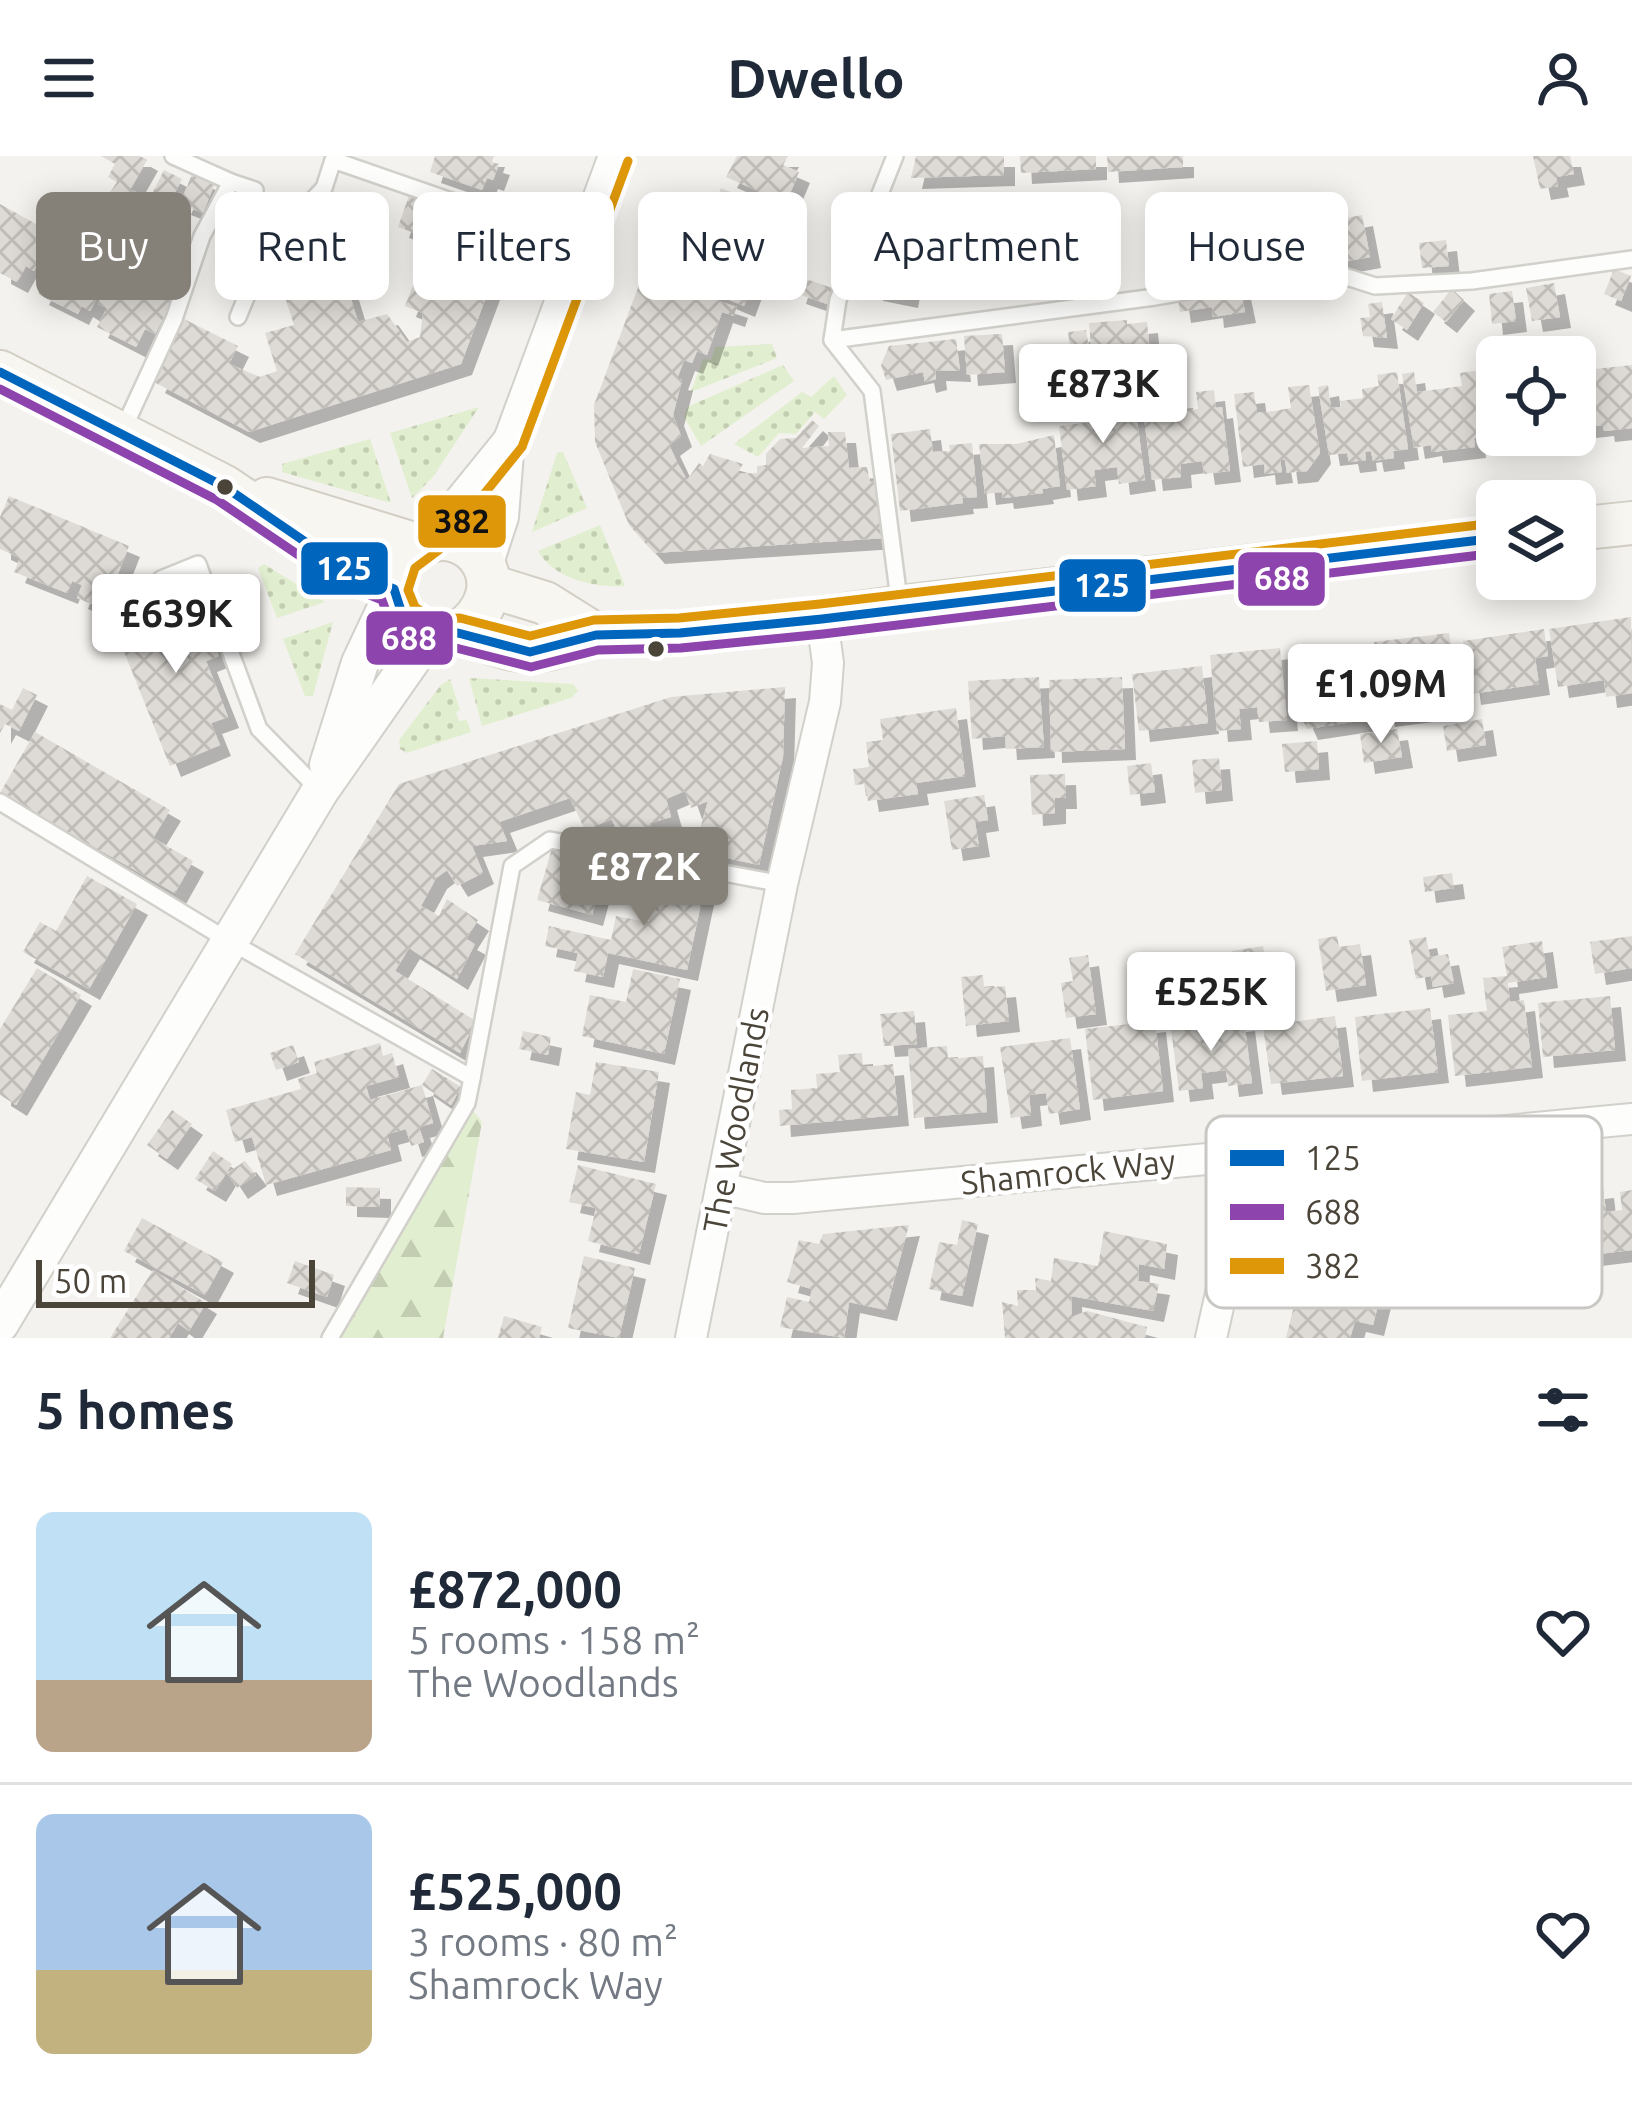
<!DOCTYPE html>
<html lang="en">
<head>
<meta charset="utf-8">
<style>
  body { margin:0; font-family:Ubuntu,sans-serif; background:#f6f6f7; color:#1f2937; height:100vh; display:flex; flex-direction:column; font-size:45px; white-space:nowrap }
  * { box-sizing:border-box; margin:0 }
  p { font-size:39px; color:#747a83 }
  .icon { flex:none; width:66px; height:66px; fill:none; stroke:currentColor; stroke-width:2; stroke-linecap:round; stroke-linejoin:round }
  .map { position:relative; height:1182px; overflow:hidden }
  .details { display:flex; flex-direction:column; background:#fff; flex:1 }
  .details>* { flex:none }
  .guide { position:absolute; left:36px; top:36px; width:1560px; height:108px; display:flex; gap:24px }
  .controls { position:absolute; left:1476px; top:180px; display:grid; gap:24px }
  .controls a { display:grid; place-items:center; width:120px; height:120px; border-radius:18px; background:#fff; box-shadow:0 6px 30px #0003; font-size:60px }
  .scale { position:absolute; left:36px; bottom:30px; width:279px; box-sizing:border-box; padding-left:12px; border:6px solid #4b4439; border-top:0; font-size:33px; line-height:42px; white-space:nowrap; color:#4b4439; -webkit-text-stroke:9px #fff; paint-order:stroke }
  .price { position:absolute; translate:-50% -102px; padding:0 27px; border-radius:12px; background:#fff; color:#222; font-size:39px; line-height:78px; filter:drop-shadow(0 3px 6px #0008) }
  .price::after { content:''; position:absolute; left:50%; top:72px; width:36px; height:27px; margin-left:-18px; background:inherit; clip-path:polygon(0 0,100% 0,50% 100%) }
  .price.current { background:#868178; color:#fff }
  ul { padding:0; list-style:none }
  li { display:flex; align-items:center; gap:36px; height:300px; padding:0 36px }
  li+li { border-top:3px solid #e0e1e3 }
  li span { display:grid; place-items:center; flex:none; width:336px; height:240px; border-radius:18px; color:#555 }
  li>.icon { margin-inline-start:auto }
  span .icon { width:144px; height:144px; fill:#fffc; stroke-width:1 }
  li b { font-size:51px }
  h2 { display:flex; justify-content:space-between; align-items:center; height:144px; padding:0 36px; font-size:51px }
  .pill { padding:0 42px; border-radius:18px; background:#fff; box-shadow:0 6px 30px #0003; font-size:42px; line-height:108px }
  .pill.current { background:#868178; color:#fff }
  header { display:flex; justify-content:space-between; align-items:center; height:156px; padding:0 36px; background:#fff; font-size:54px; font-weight:700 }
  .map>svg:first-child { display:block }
  .green { fill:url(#green-dots) }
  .forest { fill:url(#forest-firs) }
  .building { fill:url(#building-cross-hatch); filter:url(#shadow) }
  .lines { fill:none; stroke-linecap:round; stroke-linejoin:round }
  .service-casing { stroke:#d2d0cb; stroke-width:20 }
  .minor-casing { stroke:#d2d0cb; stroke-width:34 }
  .tertiary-casing { stroke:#d2d0cb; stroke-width:40 }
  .secondary-casing { stroke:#d3cfc5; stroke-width:46 }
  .service { stroke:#fdfdfc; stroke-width:15 }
  .minor { stroke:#fdfdfc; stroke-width:30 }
  .tertiary { stroke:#fdfdfc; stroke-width:36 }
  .secondary { stroke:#f7f6f1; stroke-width:42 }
  .bus-1-casing { stroke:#fff; stroke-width:18 }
  .bus-2-casing { stroke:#fff; stroke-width:18 }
  .bus-3-casing { stroke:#fff; stroke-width:18 }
  .bus-1 { stroke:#0065bd; stroke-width:9 }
  .bus-2 { stroke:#8e44ad; stroke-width:9 }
  .bus-3 { stroke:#dd9709; stroke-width:9 }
  .bus-dot { fill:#4b4439; stroke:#fff; stroke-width:4.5 }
  .labels { text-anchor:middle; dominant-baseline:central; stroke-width:9; stroke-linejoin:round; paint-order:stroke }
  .street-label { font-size:33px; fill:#4b4439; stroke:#fff }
  .key { fill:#fff; stroke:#c9c7c4; stroke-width:3 }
  .key-label { font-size:33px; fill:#4b4439 }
  .line-badge { stroke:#fff; stroke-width:4.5 }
  .badge-label { font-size:33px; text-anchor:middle; font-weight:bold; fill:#fff }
  .pale-badge-label { font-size:33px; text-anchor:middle; font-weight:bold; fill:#111 }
</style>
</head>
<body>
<header><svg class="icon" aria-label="menu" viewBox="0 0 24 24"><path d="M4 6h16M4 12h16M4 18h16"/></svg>Dwello<svg class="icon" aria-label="person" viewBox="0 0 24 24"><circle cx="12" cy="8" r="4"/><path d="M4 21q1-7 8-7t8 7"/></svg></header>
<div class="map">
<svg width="1632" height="1182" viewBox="0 0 1632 1182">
  <defs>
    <pattern id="green-dots" width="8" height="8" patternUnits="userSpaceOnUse" patternTransform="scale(3)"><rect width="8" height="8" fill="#e1eecf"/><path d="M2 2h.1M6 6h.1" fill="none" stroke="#c3cdb2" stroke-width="1.8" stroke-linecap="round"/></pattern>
    <pattern id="forest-firs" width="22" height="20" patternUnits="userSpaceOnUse" patternTransform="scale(3)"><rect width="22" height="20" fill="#e1eecf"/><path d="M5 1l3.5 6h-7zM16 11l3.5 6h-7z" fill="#c3cdb2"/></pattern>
    <pattern id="building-cross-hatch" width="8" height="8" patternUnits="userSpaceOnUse" patternTransform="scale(3)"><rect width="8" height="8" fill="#dedbd6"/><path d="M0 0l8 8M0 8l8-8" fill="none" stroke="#c0bdb8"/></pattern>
    <filter id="shadow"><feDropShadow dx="11" dy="11" stdDeviation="0" flood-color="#0004"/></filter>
  </defs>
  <rect width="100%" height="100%" fill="#f4f2ee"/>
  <g class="green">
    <path d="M772 188 777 202 691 236 703 203 711 204 715 191Z"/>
    <path d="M783 209 794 225 701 290 684 261 687 251Z"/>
    <path d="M834 220 847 239 824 263 815 256 796 278 779 277 758 301 734 288 802 236 811 241Z"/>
    <path d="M479 251 433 321 412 342 390 277Z"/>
    <path d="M370 283 391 347 282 316V308Z"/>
    <path d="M563 296 587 352 532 376 557 297Z"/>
    <path d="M600 369 625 430C595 432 554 423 538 395Z"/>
    <path d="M264 408 325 446 277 462 258 412Z"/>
    <path d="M333 466 313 540H305L283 483Z"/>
    <path d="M469 522 573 528 578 535 571 542 482 570Z"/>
    <path d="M450 523 460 554 456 556 459 565 467 564 471 576 407 597 400 593 399 584 441 529Z"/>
  </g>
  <path class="forest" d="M467 947 482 966 443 1182H330Z"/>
  <g class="building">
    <path d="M101 0H140L147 4 123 46 109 38 117 26 108 21 115 8Z"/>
    <path d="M435 0H494L492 6 499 8 493 24 487 22 482 34 430 16Z"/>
    <path d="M737 0H788L783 9 799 16 786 47 726 21Z"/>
    <path d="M916 0H1004V19L911 22Z"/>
    <path d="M1020 0H1096V13L1021 17Z"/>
    <path d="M1107 0H1183V11L1108 16Z"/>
    <path d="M1533 0H1570L1574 18 1556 21 1558 30 1540 33Z"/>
    <path d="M164 14 182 23 167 52 153 45 147 55 127 42 132 34 149 44Z"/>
    <path d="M192 18 215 27 203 57 180 48Z"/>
    <path d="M721 32 777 55 765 86 752 81 740 111 756 118 744 150 720 140 718 145 737 151 734 160 722 156 707 199 697 195 692 207 684 204 677 223 682 224 673 259 681 280 669 289 678 308 687 324 699 307 703 310 710 298 743 308 737 318 757 317V310L766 309V298L780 283 796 282 812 264 819 270 802 292 829 290 828 276H845L849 312 867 311 870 326 879 325 885 382 654 397 629 369 595 286 594 249 645 113 683 127Z"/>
    <path d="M409 40 510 77 461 208 249 276 154 226 184 163 238 190 229 208 260 221 277 215 265 177 294 169 275 111 283 108 287 119 311 111 318 128 344 120 358 166 387 158 407 186 420 181 423 157 405 150 431 83 398 71Z"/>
    <path d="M0 48 54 78 34 115 26 110 17 126 0 117Z"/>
    <path d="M1362 59 1370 101 1337 107 1330 65Z"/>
    <path d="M56 79 114 111 90 155 82 150 78 158 38 138 46 122 36 117Z"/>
    <path d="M1446 84 1449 110 1422 112 1419 87Z"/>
    <path d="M226 93 250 105 240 126 216 115Z"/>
    <path d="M879 97 914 104 907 141 872 134Z"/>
    <path d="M116 111 174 141 155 178 145 173 136 191 97 171 107 152 98 148Z"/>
    <path d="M1614 113 1631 120 1621 145 1604 138Z"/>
    <path d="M800 121 835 133 830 149 795 137Z"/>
    <path d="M1554 127 1560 161 1532 165 1526 132Z"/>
    <path d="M1240 132 1245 156 1213 161 1212 151 1180 156 1178 143Z"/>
    <path d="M1452 133 1464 144 1446 166 1433 156Z"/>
    <path d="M1512 135 1516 165 1492 168 1489 138Z"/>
    <path d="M1408 136 1424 147 1407 174 1391 163Z"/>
    <path d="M1382 146 1387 182 1363 180 1360 162 1370 161 1368 148Z"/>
    <path d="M1127 164V168L1147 166 1150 197 1130 199 1129 187 1091 190 1089 167Z"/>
    <path d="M1086 174 1092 209 1073 212 1068 176Z"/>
    <path d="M1002 178 1005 216 967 219 964 180Z"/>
    <path d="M956 183 960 215 935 214 936 223 925 226 923 216 886 224 881 209 889 190Z"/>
    <path d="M1632 209V272L1604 275 1603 269 1585 271 1578 220 1595 218V213Z"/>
    <path d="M1480 214 1489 279 1474 282 1475 291 1432 296 1431 289 1414 292 1402 218 1414 216 1417 236 1462 230 1460 217Z"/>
    <path d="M1397 216 1408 293 1393 295 1394 302 1373 305 1371 295 1365 296 1366 304 1349 306 1347 297 1329 299 1318 231 1328 229 1331 252 1341 251 1340 245 1363 242 1362 233 1379 230 1377 219Z"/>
    <path d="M1309 229 1320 297 1307 315 1287 317 1285 304H1280L1282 316 1265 318 1264 308 1243 311 1234 238 1254 236 1257 257 1274 255 1291 252 1288 231Z"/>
    <path d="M1214 234 1216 252 1222 251 1230 315 1204 318 1202 305 1180 308 1181 321 1152 324 1142 246 1182 241 1184 255 1198 253 1196 236Z"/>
    <path d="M1134 242 1145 324 1119 328 1117 311 1094 314 1096 330 1067 334 1059 270 1100 265 1098 247Z"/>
    <path d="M930 273 933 296 950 295 949 289 972 287 977 341 962 342 963 347 900 355 891 278Z"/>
    <path d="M1054 279 1060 330 1042 333 1043 337 1003 342 1002 336 985 338 979 288H1016Z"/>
    <path d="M9 340 129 390 104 453 77 442 82 429 72 425 67 437 14 416 20 402 0 393V361Z"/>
    <path d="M194 438 219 500 206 505 228 561 211 567 220 589 170 610 114 471Z"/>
    <path d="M1631 461 1632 537 1606 541 1604 524 1558 531 1549 473Z"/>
    <path d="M1544 473 1548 500 1535 502 1539 528 1470 538 1463 485Z"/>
    <path d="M1449 477 1460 550 1384 560 1374 486Z"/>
    <path d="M1366 489 1372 540 1366 564 1307 573 1297 551 1290 498Z"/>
    <path d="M1280 492 1287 564 1259 566 1257 551 1239 553 1241 573 1217 575 1210 499Z"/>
    <path d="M1202 510 1208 567 1139 575 1132 518Z"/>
    <path d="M1039 521 1044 591 1006 593 1005 580 972 583 968 525Z"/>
    <path d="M1122 521 1125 593 1051 596 1049 524Z"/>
    <path d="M785 531 783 601 759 709 694 695 708 645 691 652 685 635 666 643 671 661 650 667 652 677 622 688 612 663 585 674 570 642 499 666 507 685 472 690 483 717 457 730 447 714 436 722 421 750 439 760 447 743 478 764 466 783 475 788 457 823 409 792 395 815 476 865 460 897 295 798 399 628 671 541Z"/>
    <path d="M23 532 37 539 19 575 5 568 0 577V548L12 554Z"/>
    <path d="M956 552 965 620 916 627 918 638 868 645 865 628 855 629 853 613 869 611 866 586 883 584 880 563Z"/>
    <path d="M1482 563 1486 589 1447 595 1443 570Z"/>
    <path d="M1397 573 1402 601 1364 607 1360 578Z"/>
    <path d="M35 576 170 654 153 682 193 705 175 737 0 637Z"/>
    <path d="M1317 585 1319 613 1285 616 1282 588Z"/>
    <path d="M1219 602 1222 634 1195 637 1192 604Z"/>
    <path d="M1151 607 1155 636 1130 639 1127 610Z"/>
    <path d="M1065 618 1066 642H1055V657L1032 659 1030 619Z"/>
    <path d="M984 639 988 664 975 666 979 690 952 694 944 645Z"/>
    <path d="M552 692 606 707 592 759 537 744Z"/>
    <path d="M652 713 706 724 687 814 608 797 603 821 574 815 578 797 545 790 549 770 611 784 616 760 642 765Z"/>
    <path d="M1452 717 1454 732 1425 736 1423 721Z"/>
    <path d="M87 720 137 748 89 833 23 796 40 766 56 775Z"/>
    <path d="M1337 780 1339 791 1360 788 1366 829 1326 835 1318 783Z"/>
    <path d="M1632 780V812L1595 818 1590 786Z"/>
    <path d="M1426 781 1430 801 1448 798 1454 827 1433 831 1431 820 1416 823 1409 784Z"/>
    <path d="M1542 785 1547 821 1508 827 1510 846 1524 844 1532 911 1455 920 1448 859 1487 855 1483 822 1507 820 1502 791Z"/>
    <path d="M1263 790 1271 844 1240 848 1232 795Z"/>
    <path d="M1088 799 1096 858 1066 862 1061 827 1073 825 1069 802Z"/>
    <path d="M37 812 81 839 16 949 0 939V873Z"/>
    <path d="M633 813 680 823 664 898 582 880 590 839 626 846Z"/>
    <path d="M983 819 984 832 1005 830 1009 865 966 870 961 821Z"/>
    <path d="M1175 821 1179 853 1156 856 1152 824Z"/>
    <path d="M1610 840 1615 894 1543 901 1538 847Z"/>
    <path d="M1430 852 1438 916 1362 925 1355 861Z"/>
    <path d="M914 855 917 888 884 890 880 858Z"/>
    <path d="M1335 860 1343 920 1271 928 1263 870Z"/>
    <path d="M1244 864 1252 927 1228 930 1226 914 1201 917 1203 932 1179 935 1171 873Z"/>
    <path d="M1155 865 1163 935 1093 944 1085 873Z"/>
    <path d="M523 875 551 881 548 899 519 893Z"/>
    <path d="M1070 882 1080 953 1049 958 1046 937 1029 939 1031 959 1011 962 1000 891Z"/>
    <path d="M380 887 383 900 392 897 399 921 366 930 370 944 422 929 432 913 461 931 451 949 422 929 433 967 419 971 424 986 411 990 406 973 387 978 391 994 266 1029 252 981 235 986 226 954 301 933 298 923 317 917 314 906Z"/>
    <path d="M293 889 299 906 276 914 270 897Z"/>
    <path d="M947 890 948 903 983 900 987 956 914 962 908 893Z"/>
    <path d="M862 897 863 911 893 908 898 959 780 970 779 954 792 953 791 934 817 932 816 918 840 916 838 899Z"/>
    <path d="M596 906 659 916 644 1006 566 993 576 936 590 939Z"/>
    <path d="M172 954 192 968 167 1003 147 989Z"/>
    <path d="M213 995 232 1008 215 1035 195 1023Z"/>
    <path d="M245 1005 256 1019 237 1032 227 1017Z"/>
    <path d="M578 1009 656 1028 639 1098 588 1085 596 1052 569 1046Z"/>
    <path d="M346 1031 380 1032V1051L346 1050Z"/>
    <path d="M1603 1031 1606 1056 1622 1054 1620 1036 1632 1034V1094L1582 1100 1579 1070 1565 1071 1562 1045 1578 1043 1577 1034Z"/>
    <path d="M142 1062 223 1106 205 1139 124 1095Z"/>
    <path d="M962 1064 978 1068 962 1140 929 1133 939 1086 957 1089Z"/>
    <path d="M909 1069 886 1154 849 1146 844 1182 780 1171 787 1141 809 1146 812 1133 787 1126 799 1084 819 1088 823 1078Z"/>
    <path d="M1104 1075 1167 1088 1164 1113 1139 1108 1138 1125 1159 1128 1153 1155 1071 1140 1072 1161 1087 1155 1147 1171 1145 1182H1005L1002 1146 1018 1150 1017 1134H1036L1035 1122 1051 1125 1054 1102 1098 1110Z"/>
    <path d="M584 1100 635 1112 619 1182 568 1172Z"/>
    <path d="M1306 1101 1385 1121 1373 1169 1355 1165 1350 1182H1286Z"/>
    <path d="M295 1105 334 1119 327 1141 287 1127Z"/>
    <path d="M153 1114 206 1147 189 1175 178 1167 169 1182H110Z"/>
    <path d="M504 1160 542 1171 539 1182H498Z"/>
  </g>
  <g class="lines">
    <g class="service-casing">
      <g id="service">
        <path d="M895 0 838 144 832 184 872 235 900 451"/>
        <path d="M231 26 255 34"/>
        <path d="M238 161 266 93 324 32 333 4 581 90"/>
        <path d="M832 184 1155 141 1319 112 1375 130 1472 125 1632 103"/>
        <path d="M121 278 174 163 202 80 231 26 173 0"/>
        <path d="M161 423 198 408 259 573 320 635"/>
        <path d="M0 646 229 785 472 922 512 710 550 684 782 728"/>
        <path d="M330 1182 467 947 472 922"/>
      </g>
    </g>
    <g class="minor-casing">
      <g id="minor">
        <path d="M427 385 509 284"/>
        <path d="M486 413 503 361 509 284 614 0"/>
        <path d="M721 1032 764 1042H793L1632 963"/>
        <path d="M691 1182 782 728 825 546 828 507 822 463"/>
        <path d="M1211 1182 1235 1075 1238 999"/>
      </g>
    </g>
    <g class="tertiary-casing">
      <g id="tertiary">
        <path d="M328 609 360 507 393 437"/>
        <path d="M0 1168 320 635 430 478"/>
      </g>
    </g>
    <g class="secondary-casing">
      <g id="secondary">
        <path d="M0 216 225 331 348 415 394 433"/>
        <path d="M267 343 417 389"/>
        <path d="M1575 373 1632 367"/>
        <path d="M490 430 545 447 596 479"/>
        <path d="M458 477C523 432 471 364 421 388 408 394 397 408 394 422 389 446 408 471 431 478 442 482 454 476 467 479 486 484 509 495 529 495 552 496 576 481 600 479 627 476 654 478 682 477 755 472 827 462 900 451L1497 382"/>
      </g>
    </g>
    <use href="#service" class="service"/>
    <use href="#minor" class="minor"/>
    <use href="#tertiary" class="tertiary"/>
    <use href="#secondary" class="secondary"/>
    <g class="bus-1-casing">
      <path id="bus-1" d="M0 216 225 331 348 415 394 433 403 461 430 478 458 477 530 496 596 479 680 477 822 463 1497 382"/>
    </g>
    <g class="bus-2-casing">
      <path id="bus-2" d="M0 233 217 344 340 427 382 444 392 471 423 491 456 492 531 511 598 494 681 492 823 478 1497 397"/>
    </g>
    <g class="bus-3-casing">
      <path id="bus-3" d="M628 5 522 291 439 394 415 412 408 434 415 451 434 463 460 462 530 480 594 464 679 462 820 448 1495 367"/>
    </g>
    <use href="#bus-1" class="bus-1"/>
    <use href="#bus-2" class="bus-2"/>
    <use href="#bus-3" class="bus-3"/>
  </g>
  <g class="bus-dot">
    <circle cx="225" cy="331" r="10"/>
    <circle cx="656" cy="493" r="10"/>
  </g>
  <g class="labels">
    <g class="street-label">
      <text transform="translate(735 964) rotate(-79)">The Woodlands</text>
      <text transform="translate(1068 1015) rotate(-6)">Shamrock Way</text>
    </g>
  </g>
  <rect x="1206" y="960" width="396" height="192" rx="18" class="key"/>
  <rect x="1230" y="994" width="54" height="16" fill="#0065bd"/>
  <rect x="1230" y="1048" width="54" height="16" fill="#8e44ad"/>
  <rect x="1230" y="1102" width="54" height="16" fill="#dd9709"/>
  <g class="key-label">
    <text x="1305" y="1014">125</text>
    <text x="1305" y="1068">688</text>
    <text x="1305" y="1122">382</text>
  </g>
  <g class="line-badge">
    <rect x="416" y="337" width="92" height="57" rx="12" fill="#dd9709"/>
    <rect x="299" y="384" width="91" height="57" rx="12" fill="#0065bd"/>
    <rect x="1236" y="394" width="91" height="58" rx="12" fill="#8e44ad"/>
    <rect x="1057" y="401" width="91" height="57" rx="12" fill="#0065bd"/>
    <rect x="364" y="453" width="91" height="58" rx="12" fill="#8e44ad"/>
  </g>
  <g class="badge-label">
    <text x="344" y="424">125</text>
    <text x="1282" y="434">688</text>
    <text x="1102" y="441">125</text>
    <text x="409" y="494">688</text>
  </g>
  <g class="pale-badge-label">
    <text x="462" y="377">382</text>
  </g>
</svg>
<div class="controls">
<a><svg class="icon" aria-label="locate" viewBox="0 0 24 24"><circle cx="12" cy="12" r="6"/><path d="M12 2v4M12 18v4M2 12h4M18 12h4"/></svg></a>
<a><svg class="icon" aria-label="layers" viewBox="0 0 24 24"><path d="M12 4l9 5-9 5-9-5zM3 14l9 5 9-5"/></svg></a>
</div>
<div class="scale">50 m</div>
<b class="price" style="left:1103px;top:290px">£873K</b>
<b class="price" style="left:176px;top:520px">£639K</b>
<b class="price" style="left:1381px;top:590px">£1.09M</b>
<b class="price current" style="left:644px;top:773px">£872K</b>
<b class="price" style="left:1211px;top:898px">£525K</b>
<div class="guide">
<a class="pill current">Buy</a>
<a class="pill">Rent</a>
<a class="pill">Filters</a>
<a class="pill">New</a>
<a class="pill">Apartment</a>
<a class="pill">House</a>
</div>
</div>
<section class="details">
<h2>5 homes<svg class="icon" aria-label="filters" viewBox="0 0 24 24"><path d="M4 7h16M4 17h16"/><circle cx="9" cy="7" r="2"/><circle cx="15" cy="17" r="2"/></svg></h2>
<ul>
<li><span style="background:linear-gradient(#bfe0f5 70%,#b9a48a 0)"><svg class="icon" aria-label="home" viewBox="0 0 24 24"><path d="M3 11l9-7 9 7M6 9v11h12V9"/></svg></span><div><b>£872,000</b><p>5 rooms · 158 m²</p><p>The Woodlands</p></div><svg class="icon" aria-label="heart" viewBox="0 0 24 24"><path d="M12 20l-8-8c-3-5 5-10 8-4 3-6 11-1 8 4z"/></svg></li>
<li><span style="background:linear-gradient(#a9c7e8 65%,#c2b280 0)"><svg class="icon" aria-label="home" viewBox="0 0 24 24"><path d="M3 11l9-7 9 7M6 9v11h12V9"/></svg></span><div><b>£525,000</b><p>3 rooms · 80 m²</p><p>Shamrock Way</p></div><svg class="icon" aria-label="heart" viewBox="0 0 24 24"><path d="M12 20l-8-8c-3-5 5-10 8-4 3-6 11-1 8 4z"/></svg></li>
</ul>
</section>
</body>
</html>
